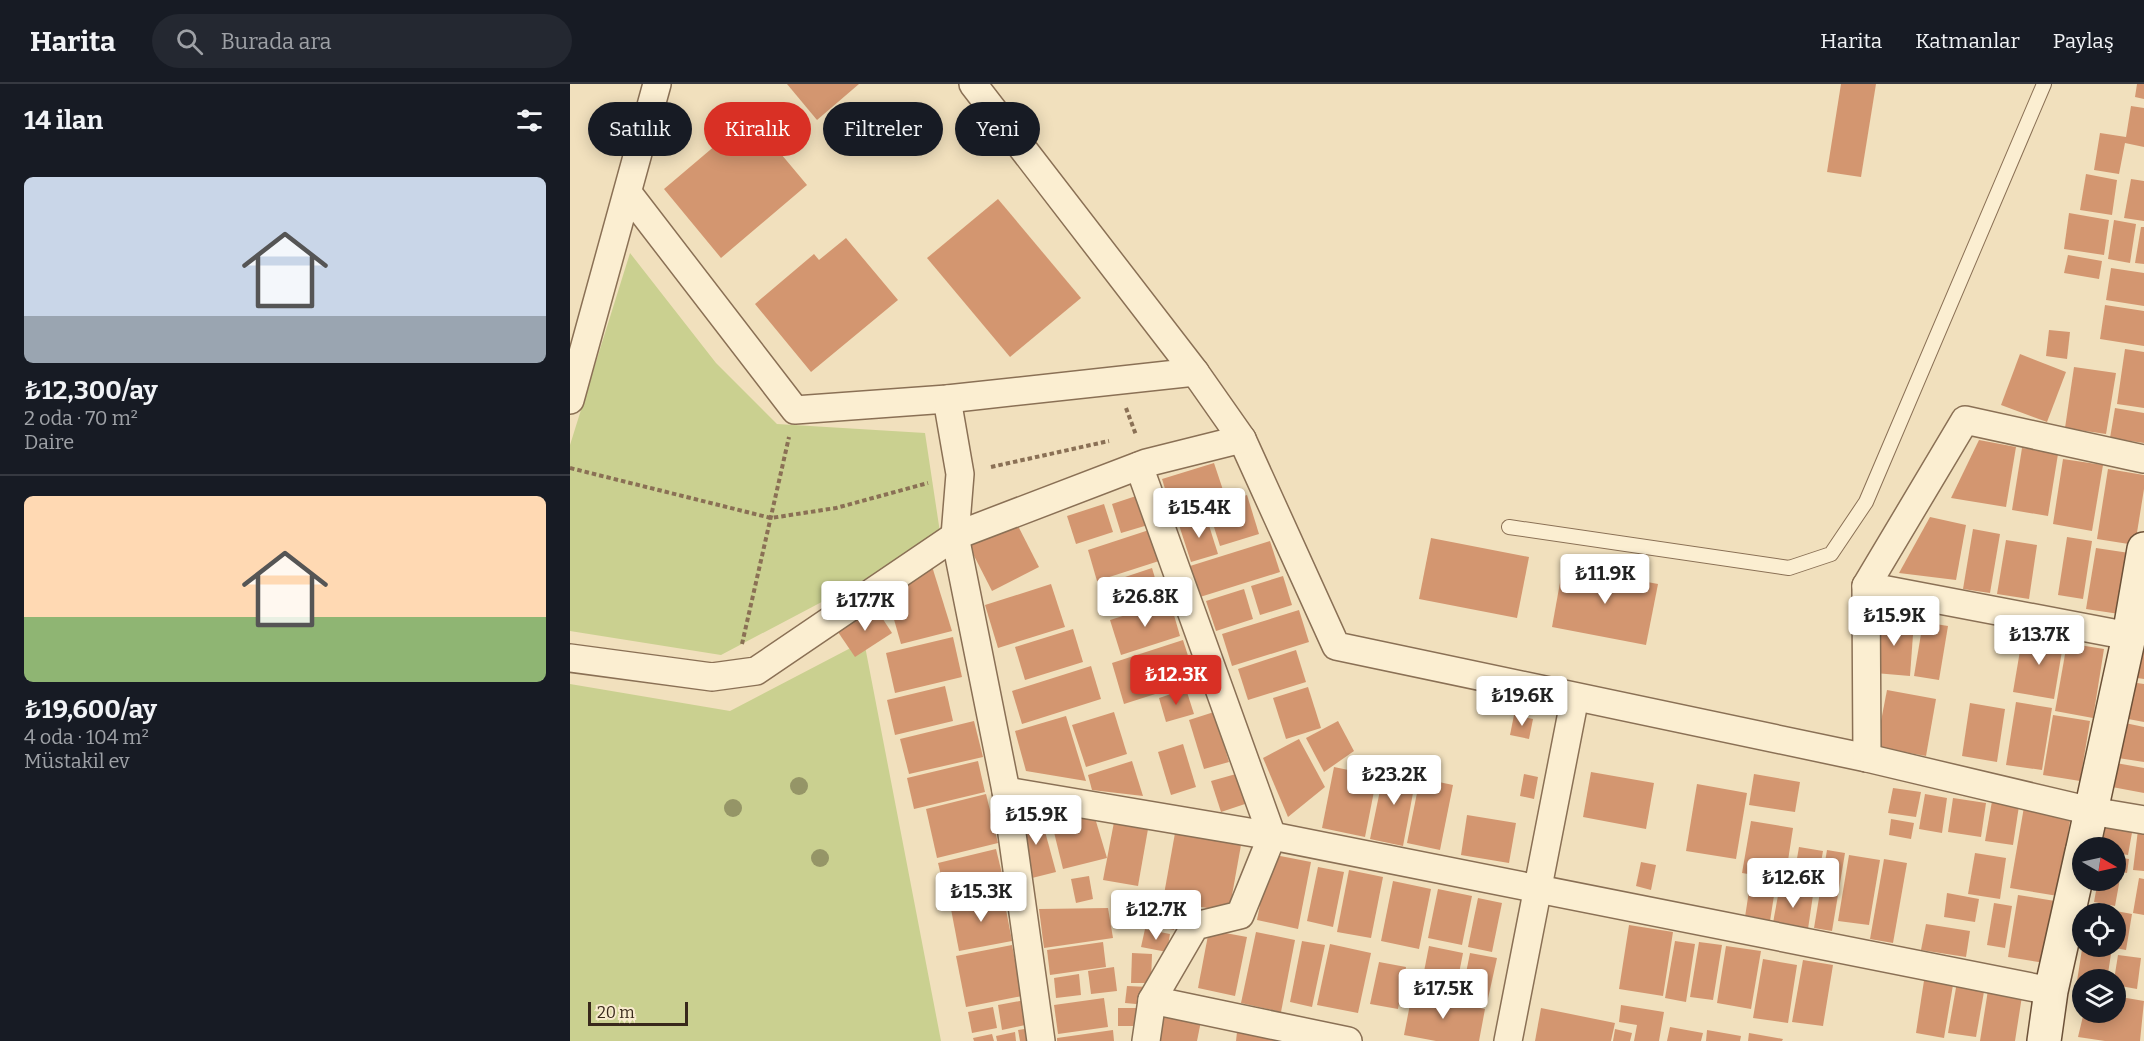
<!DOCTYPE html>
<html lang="tr">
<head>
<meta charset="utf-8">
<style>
  body { margin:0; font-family:Bitter,serif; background:#242831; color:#f1f3f6; height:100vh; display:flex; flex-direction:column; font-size:22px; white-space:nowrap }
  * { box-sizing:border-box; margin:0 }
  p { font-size:20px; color:#9ea1a6 }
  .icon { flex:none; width:33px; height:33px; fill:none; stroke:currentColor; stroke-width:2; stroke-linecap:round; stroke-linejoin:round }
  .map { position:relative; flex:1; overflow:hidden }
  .side { display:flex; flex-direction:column; background:#171b24; width:570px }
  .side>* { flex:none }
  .hud { position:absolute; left:18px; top:18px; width:570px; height:54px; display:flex; gap:12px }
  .needle { width:39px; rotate:99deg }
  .controls { position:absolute; left:1502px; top:753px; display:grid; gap:12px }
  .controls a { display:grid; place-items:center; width:54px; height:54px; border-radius:50%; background:#171b24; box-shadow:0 3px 15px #0003; font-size:30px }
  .scale { position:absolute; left:18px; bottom:15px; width:100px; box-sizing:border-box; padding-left:6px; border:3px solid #38281b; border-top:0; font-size:16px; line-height:21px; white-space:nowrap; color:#38281b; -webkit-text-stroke:4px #f8ebcd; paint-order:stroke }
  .price { position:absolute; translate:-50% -51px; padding:0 14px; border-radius:6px; background:#fff; color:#222; font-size:20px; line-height:39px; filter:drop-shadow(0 2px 3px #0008) }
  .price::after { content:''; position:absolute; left:50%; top:36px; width:18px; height:14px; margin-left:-9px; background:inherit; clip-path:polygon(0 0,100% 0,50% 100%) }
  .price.on { background:#d93025; color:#fff }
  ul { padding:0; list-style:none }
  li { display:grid; align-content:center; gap:12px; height:318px; padding:0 24px }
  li+li { border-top:2px solid #363941 }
  li span { display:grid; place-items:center; height:186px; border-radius:9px; color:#555 }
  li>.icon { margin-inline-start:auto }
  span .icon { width:108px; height:108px; fill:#fffc; stroke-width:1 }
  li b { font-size:26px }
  h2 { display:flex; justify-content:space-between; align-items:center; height:72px; padding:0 24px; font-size:26px }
  .pill { padding:0 21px; border-radius:27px; background:#171b24; box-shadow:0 3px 15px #0003; font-size:21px; line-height:54px }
  .pill.on { background:#d93025; color:#fff }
  header { display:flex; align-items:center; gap:36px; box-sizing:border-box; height:84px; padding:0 30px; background:#171b24; border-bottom:2px solid #363941 }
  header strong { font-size:28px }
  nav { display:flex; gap:33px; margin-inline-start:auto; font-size:21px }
  .search { width:420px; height:54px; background:#242831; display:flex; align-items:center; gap:15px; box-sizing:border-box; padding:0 21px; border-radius:33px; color:#9ea1a6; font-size:22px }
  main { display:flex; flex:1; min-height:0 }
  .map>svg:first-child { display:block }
  .green { fill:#cad090 }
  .building { fill:#d39670 }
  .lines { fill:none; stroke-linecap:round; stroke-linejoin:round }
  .lane-casing { stroke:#8a7055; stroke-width:16 }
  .street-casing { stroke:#8a7055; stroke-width:30 }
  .secondary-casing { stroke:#6c5138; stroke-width:36 }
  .path { stroke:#8a7055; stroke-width:4; stroke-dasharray:4.5 3; stroke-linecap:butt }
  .lane { stroke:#fbeed1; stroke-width:14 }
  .street { stroke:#fbeed1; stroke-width:27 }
  .secondary { stroke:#fbeed1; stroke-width:33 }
  .tree { fill:#959567 }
</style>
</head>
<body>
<header>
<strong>Harita</strong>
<div class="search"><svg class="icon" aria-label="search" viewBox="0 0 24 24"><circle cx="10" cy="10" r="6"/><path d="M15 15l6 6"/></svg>Burada ara</div>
<nav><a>Harita</a><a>Katmanlar</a><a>Paylaş</a></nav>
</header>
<main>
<section class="side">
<h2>14 ilan<svg class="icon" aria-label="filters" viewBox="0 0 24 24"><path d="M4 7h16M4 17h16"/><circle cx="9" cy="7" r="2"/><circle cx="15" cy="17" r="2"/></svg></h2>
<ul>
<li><span style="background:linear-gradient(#c9d6e8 75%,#9aa5b1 0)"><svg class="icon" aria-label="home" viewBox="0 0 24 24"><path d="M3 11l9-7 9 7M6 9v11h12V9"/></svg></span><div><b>₺12,300/ay</b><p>2 oda · 70 m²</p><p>Daire</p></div></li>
<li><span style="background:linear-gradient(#ffd9b3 65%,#8fb573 0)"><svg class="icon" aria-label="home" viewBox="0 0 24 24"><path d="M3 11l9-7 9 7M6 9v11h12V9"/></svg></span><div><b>₺19,600/ay</b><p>4 oda · 104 m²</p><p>Müstakil ev</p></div></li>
</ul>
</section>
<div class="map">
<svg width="1574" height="957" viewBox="0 0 1574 957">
  <rect width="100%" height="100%" fill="#f1e0bd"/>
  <g class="green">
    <path d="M60 169 146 279 207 340 355 349 371 455 151 571 0 547V361Z"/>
    <path d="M294 557 371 957H0V600L160 627Z"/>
  </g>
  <g class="building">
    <path d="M217 0H289L247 36Z"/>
    <path d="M1271 0H1306L1291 93 1257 88Z"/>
    <path d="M1567 0H1574V15L1565 13Z"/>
    <path d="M1561 22 1574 24V63L1555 59 1549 90 1524 86 1530 49 1556 53Z"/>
    <path d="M185 39 237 101 151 174 94 105 153 55 158 62Z"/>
    <path d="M1516 90 1547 96 1542 131 1510 126Z"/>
    <path d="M1561 95 1574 97V137L1554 134Z"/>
    <path d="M428 115 511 214 440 273 357 174Z"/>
    <path d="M1499 129 1539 136 1534 171 1494 165Z"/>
    <path d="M1544 136 1566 140 1560 179 1538 175Z"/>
    <path d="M1571 143H1574V180L1565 179Z"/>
    <path d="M276 154 328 216 241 288 185 220 244 170 249 176Z"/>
    <path d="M1498 171 1532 177 1529 195 1494 189Z"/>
    <path d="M1541 184 1574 189V222L1536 216Z"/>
    <path d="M1535 221 1574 227V262L1530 255Z"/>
    <path d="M1479 246 1500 248 1497 275 1476 272Z"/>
    <path d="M1555 265 1574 268V324L1547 320Z"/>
    <path d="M1450 270 1496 288 1477 338 1431 321Z"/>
    <path d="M1504 283 1546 289 1536 350 1495 344Z"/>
    <path d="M1545 324 1574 329V359L1540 354Z"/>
    <path d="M1409 356 1446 363 1436 423 1381 414Z"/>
    <path d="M1452 364 1488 370 1478 432 1442 426Z"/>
    <path d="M1493 375 1533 381 1522 447 1483 440Z"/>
    <path d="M644 379 656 415 603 431 592 395Z"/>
    <path d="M1538 385 1574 391V405L1565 461 1527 455Z"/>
    <path d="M569 411 578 441 551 449 542 420Z"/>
    <path d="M677 411 689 450 650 462 638 424Z"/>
    <path d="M534 420 543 448 506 460 497 432Z"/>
    <path d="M636 432 648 470 621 478 609 441Z"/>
    <path d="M1360 433 1396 441 1386 496 1329 489Z"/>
    <path d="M445 436 469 483 422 507 398 460Z"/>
    <path d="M1403 445 1430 450 1420 509 1393 505Z"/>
    <path d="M579 446 589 477 527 497 518 466Z"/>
    <path d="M1497 453 1522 457 1513 515 1488 511Z"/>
    <path d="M861 454 959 473 947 534 849 515Z"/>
    <path d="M1436 456 1467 461 1459 515 1427 510Z"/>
    <path d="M700 457 710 488 630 513 620 482Z"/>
    <path d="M1526 464 1566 470 1556 531 1516 525Z"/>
    <path d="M361 479 382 547 331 560 317 511Z"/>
    <path d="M993 482 1088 500 1076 561 982 543Z"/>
    <path d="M582 484 591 514 540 530 531 501Z"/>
    <path d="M713 492 722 521 690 531 681 502Z"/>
    <path d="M481 500 495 543 428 564 415 521Z"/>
    <path d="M674 505 683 535 646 547 636 517Z"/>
    <path d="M600 517 610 552 551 571 540 536Z"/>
    <path d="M305 523 322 549 285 573 268 548Z"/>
    <path d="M729 526 739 558 662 582 652 550Z"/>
    <path d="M1309 533 1344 537 1340 592 1305 589Z"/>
    <path d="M1353 538 1378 542 1369 596 1344 592Z"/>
    <path d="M503 545 513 578 455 596 445 563Z"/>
    <path d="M1453 549 1494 555 1484 615 1443 608Z"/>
    <path d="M383 553 392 593 325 609 316 569Z"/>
    <path d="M613 556 626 597 554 620 542 579Z"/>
    <path d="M1497 559 1534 565 1523 634 1485 627Z"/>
    <path d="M1574 560V595L1561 593Z"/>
    <path d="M726 566 736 598 678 616 668 585Z"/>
    <path d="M521 582 531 615 452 640 442 607Z"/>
    <path d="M1560 598 1574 600V638L1553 634Z"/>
    <path d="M375 602 383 637 325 651 317 616Z"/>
    <path d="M738 603 751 644 716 655 703 614Z"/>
    <path d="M616 605 624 630 596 638 589 614Z"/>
    <path d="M1317 606 1366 615 1356 672 1306 663Z"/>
    <path d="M1446 618 1482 624 1472 686 1436 681Z"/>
    <path d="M1400 619 1435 625 1427 678 1392 672Z"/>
    <path d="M544 628 557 670 516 683 502 641Z"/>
    <path d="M644 628 659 678 634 685 619 636Z"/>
    <path d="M944 631 963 635 959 655 940 651Z"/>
    <path d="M1483 631 1520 637 1510 697 1473 691Z"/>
    <path d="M496 632 516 697 456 687 445 647Z"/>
    <path d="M404 637 413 673 339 690 330 655Z"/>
    <path d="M768 637 784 667 754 688 736 654Z"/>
    <path d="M1555 639 1574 643V678L1548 674Z"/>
    <path d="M729 655 755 703 718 733 693 674Z"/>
    <path d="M613 660 626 703 601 711 588 668Z"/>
    <path d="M408 677 415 708 344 725 337 694Z"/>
    <path d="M562 677 573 712 522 706 518 691Z"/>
    <path d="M1546 679 1574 684V709L1542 703Z"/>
    <path d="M815 682 847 688 833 762 800 755Z"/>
    <path d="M764 683 807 692 795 753 752 744Z"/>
    <path d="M1021 688 1084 699 1076 745 1013 733Z"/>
    <path d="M666 690 675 720 651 728 641 697Z"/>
    <path d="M954 690 968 693 964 715 950 712Z"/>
    <path d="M1184 690 1230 698 1225 728 1179 721Z"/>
    <path d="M850 694 883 701 870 766 837 759Z"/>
    <path d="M1127 700 1177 709 1166 775 1116 767Z"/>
    <path d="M1323 704 1351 708 1346 733 1318 729Z"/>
    <path d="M416 710 428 759 367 774 356 725Z"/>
    <path d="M1355 710 1377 714 1372 749 1349 745Z"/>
    <path d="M1383 714 1416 719 1411 753 1378 748Z"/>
    <path d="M1422 717 1449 722 1443 761 1415 757Z"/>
    <path d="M1454 723 1501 731 1488 812 1440 804Z"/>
    <path d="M470 729 486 788 462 794 446 736Z"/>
    <path d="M499 731 525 734 537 774 493 785 481 736Z"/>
    <path d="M897 731 946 739 939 779 891 771Z"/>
    <path d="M1321 735 1344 739 1341 755 1319 751Z"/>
    <path d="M1181 737 1223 744 1215 796 1172 789Z"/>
    <path d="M544 738 578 745 568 802 533 796Z"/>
    <path d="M1536 739 1563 743 1558 771 1545 769V764H1532Z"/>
    <path d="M1568 746 1574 747V787L1563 786Z"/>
    <path d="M605 749 671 761 659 828 593 816Z"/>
    <path d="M1229 763 1253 767 1246 807 1222 803Z"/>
    <path d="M426 765 435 802 377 816 368 779Z"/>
    <path d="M1257 766 1275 769 1262 847 1244 844Z"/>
    <path d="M1405 769 1436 774 1430 815 1398 810Z"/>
    <path d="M700 770 741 778 728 845 687 836Z"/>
    <path d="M1279 771 1310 776 1299 841 1268 837Z"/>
    <path d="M1545 773 1559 775 1557 789 1545 787Z"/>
    <path d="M1314 775 1337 779 1323 859 1300 855Z"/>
    <path d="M1071 778 1086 781 1081 806 1066 802Z"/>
    <path d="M748 783 774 788 763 843 737 837Z"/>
    <path d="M779 786 813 793 801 854 767 848Z"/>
    <path d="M1545 788 1551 789 1545 822 1524 818 1528 796H1545Z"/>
    <path d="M519 792 523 815 506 819 501 795Z"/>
    <path d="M1181 794 1206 799 1200 837 1175 833Z"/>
    <path d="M1569 794 1574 795V831L1563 829Z"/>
    <path d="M823 797 861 805 849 865 811 857Z"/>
    <path d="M868 805 902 812 892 861 858 854Z"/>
    <path d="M1209 806 1243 811 1238 845 1203 839Z"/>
    <path d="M1377 809 1409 815 1405 838 1374 833Z"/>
    <path d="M433 810 442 857 389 867 380 820Z"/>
    <path d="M1448 811 1485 817 1475 879 1438 873Z"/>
    <path d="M908 814 932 819 922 868 898 863Z"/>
    <path d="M589 819 608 823 604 846 585 842Z"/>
    <path d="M1424 819 1442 822 1435 864 1417 861Z"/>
    <path d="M1508 820 1562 830 1556 866 1545 864V830H1512V859L1502 857Z"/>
    <path d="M538 824 543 854 474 864 469 825Z"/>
    <path d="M1356 840 1400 847 1396 873 1351 866Z"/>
    <path d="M1059 841 1103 848 1093 912 1049 905Z"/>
    <path d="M575 845 600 850 597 868 571 863Z"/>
    <path d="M639 846 677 853 665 912 628 904Z"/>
    <path d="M686 848 725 856 711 928 671 919Z"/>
    <path d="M732 857 755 861 742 923 720 918Z"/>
    <path d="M1105 857 1125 860 1116 918 1095 914Z"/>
    <path d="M533 858 536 883 480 891 477 866Z"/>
    <path d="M1129 858 1152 861 1143 916 1120 913Z"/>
    <path d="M760 860 801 869 788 929 747 921Z"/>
    <path d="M442 861 452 912 396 923 386 872Z"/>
    <path d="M859 862 893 869 885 910 851 903Z"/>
    <path d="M1156 862 1191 867 1181 925 1147 919Z"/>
    <path d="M1512 865 1541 870 1537 896 1507 897Z"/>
    <path d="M562 869 582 870 581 899H561Z"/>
    <path d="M900 869 927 874 917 919 891 914Z"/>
    <path d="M1548 871 1571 874 1567 905 1545 901 1544 896Z"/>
    <path d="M1193 875 1227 881 1218 939 1183 934Z"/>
    <path d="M1233 876 1263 881 1253 942 1222 938Z"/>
    <path d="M809 878 836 883 828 925 800 920Z"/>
    <path d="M544 883 547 907 521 910 518 887Z"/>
    <path d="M509 890 511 911 486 914 484 894Z"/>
    <path d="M1355 890 1384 895 1374 954 1346 949Z"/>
    <path d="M1387 898 1415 902 1406 953 1378 949Z"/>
    <path d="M557 902 578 903 577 921 555 919Z"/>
    <path d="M1418 906 1452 912 1445 957H1410Z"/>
    <path d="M842 910 915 925 909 957H866L834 951Z"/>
    <path d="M1545 912 1574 917 1570 957H1535L1508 953 1514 928H1545Z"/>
    <path d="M534 914 538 943 488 950 484 921Z"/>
    <path d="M455 916 460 940 432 946 428 921Z"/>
    <path d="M1051 921 1094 928 1089 957H1064L1067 941 1049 938Z"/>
    <path d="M423 923 427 944 402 949 398 928Z"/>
    <rect x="548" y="924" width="27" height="18"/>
    <path d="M971 924 1045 939 1041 957H965Z"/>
    <path d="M594 930 631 937 627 957H589Z"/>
    <path d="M1100 943 1133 949 1131 957H1097Z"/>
    <path d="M461 944 464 957H450L448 946Z"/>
    <path d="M1045 945 1062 949 1060 957H1043Z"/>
    <path d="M543 946 544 957H487V954Z"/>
    <path d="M1137 946 1171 952 1170 957H1136Z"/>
    <path d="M445 948 446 957H427L426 952Z"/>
    <path d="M667 948 707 956V957H666Z"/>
    <path d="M1179 949 1213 955 1212 957H1178Z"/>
    <path d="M422 950 424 957H404L403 954Z"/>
  </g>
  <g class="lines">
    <g class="lane-casing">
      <path id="lane" d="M939 443 1219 484 1261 470 1296 418 1474 0"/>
    </g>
    <g class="street-casing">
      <g id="street">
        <path d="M403 0 625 288 672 355 766 562 1297 674 1521 727 1574 736"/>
        <path d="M58 109 225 326 377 315 625 288"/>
        <path d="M377 315 390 390 385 452 436 707 471 957"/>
        <path d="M0 316 87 0"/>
        <path d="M569 382 702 752 670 831 625 842 582 916 576 957"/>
        <path d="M1296 502 1559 552"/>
        <path d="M0 574 142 593 186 587 385 452 576 379 672 355"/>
        <path d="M1297 674 1296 502 1395 336 1574 375"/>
        <path d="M436 707 702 752 1481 907"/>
        <path d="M582 916 778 957"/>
        <path d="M938 957 1005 613"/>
      </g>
    </g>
    <g class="secondary-casing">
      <g id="secondary">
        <path d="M1513 764 1559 552 1574 465"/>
        <path d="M1474 957 1481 907 1512 768"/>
      </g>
    </g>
    <g class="path">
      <path d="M556 324 566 351"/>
      <path d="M421 383 539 357"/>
      <path d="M0 384 201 434 266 424 358 399"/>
      <path d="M172 560 219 353"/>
    </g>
    <use href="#lane" class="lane"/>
    <use href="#street" class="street"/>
    <use href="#secondary" class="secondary"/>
  </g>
  <g class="tree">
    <circle cx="229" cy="702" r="9"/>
    <circle cx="163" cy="724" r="9"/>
    <circle cx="250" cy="774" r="9"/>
  </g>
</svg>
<div class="controls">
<a><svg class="needle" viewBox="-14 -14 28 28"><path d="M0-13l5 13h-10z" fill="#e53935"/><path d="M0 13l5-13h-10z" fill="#9ea1a6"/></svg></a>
<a><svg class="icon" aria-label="locate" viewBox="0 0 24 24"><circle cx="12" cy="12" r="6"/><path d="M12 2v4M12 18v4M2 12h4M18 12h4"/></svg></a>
<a><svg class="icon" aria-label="layers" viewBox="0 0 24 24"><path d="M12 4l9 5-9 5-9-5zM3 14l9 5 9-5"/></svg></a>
</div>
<div class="scale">20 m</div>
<b class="price" style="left:629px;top:455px">₺15.4K</b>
<b class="price" style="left:1035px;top:521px">₺11.9K</b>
<b class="price" style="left:575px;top:544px">₺26.8K</b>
<b class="price" style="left:295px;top:548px">₺17.7K</b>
<b class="price" style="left:1324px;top:563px">₺15.9K</b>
<b class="price" style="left:1469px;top:582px">₺13.7K</b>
<b class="price on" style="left:606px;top:622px">₺12.3K</b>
<b class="price" style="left:952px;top:643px">₺19.6K</b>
<b class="price" style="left:824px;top:722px">₺23.2K</b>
<b class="price" style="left:466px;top:762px">₺15.9K</b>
<b class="price" style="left:1223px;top:825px">₺12.6K</b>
<b class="price" style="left:411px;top:839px">₺15.3K</b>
<b class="price" style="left:586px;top:857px">₺12.7K</b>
<b class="price" style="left:873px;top:936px">₺17.5K</b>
<div class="hud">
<a class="pill">Satılık</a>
<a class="pill on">Kiralık</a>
<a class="pill">Filtreler</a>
<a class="pill">Yeni</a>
</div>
</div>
</main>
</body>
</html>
